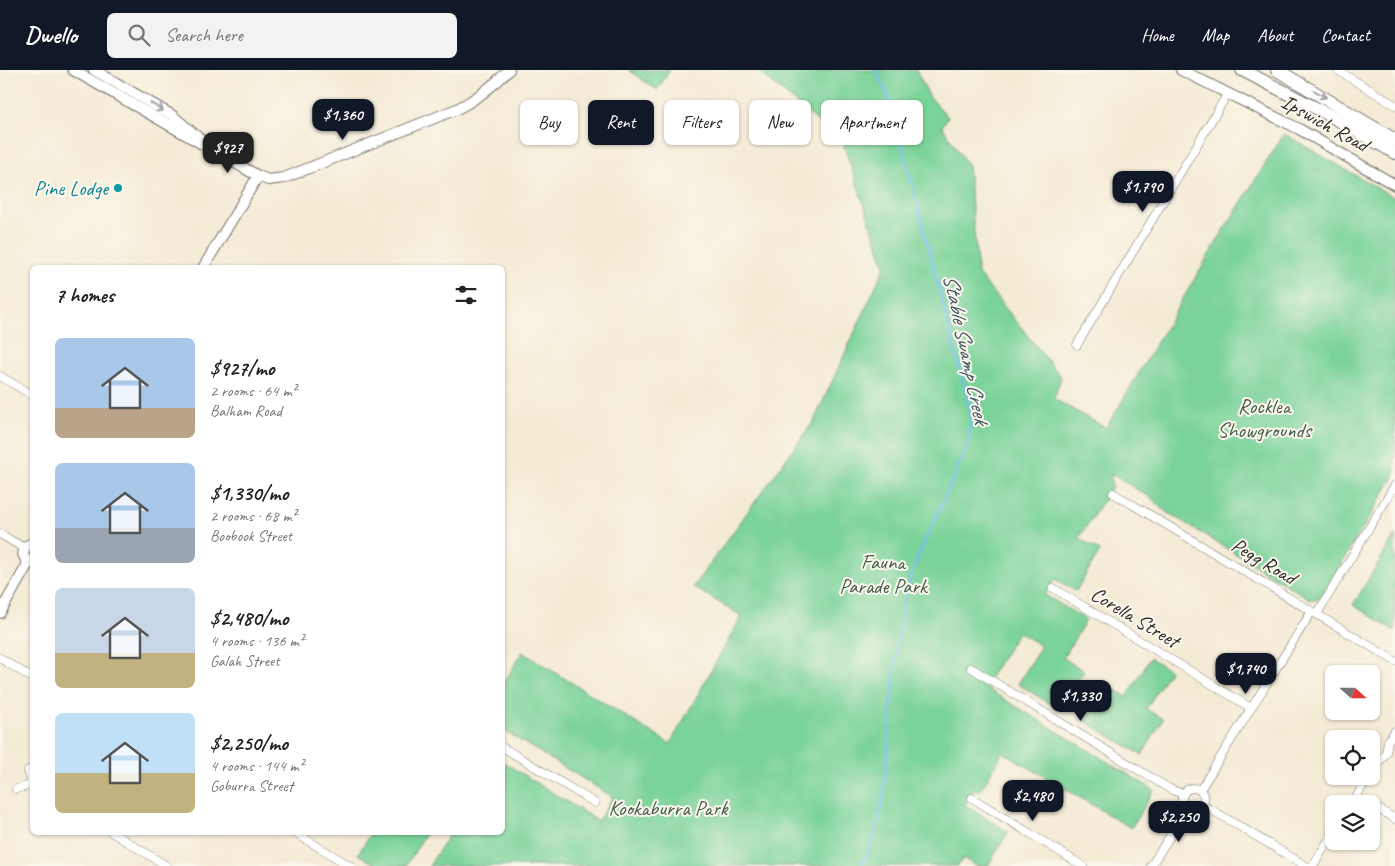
<!DOCTYPE html>
<html lang="en">
<head>
<meta charset="utf-8">
<style>
  body { margin:0; font-family:Caveat,sans-serif; background:#f2f2f2; color:#222; height:100vh; display:flex; flex-direction:column; font-size:19px; white-space:nowrap }
  * { box-sizing:border-box; margin:0 }
  p { font-size:16px; color:#767676 }
  .icon { flex:none; width:28px; height:28px; fill:none; stroke:currentColor; stroke-width:2; stroke-linecap:round; stroke-linejoin:round }
  .map { position:relative; flex:1; overflow:hidden }
  .drawer { position:absolute; left:30px; top:195px; width:475px; height:570px; display:flex; flex-direction:column; background:#fff; border-radius:8px; box-shadow:0 1px 4px #0004 }
  .drawer>* { flex:none }
  .hud { position:absolute; left:520px; top:30px; width:475px; height:45px; display:flex; gap:10px }
  .needle { width:32px; rotate:111deg }
  .fabs { position:absolute; left:1325px; top:595px; display:grid; gap:10px }
  .fabs a { display:grid; place-items:center; width:55px; height:55px; border-radius:8px; background:#fff; box-shadow:0 1px 4px #0004; font-size:25px }
  .price { position:absolute; translate:-50% -42px; padding:0 11px; border-radius:10px; background:#111827; color:#fff; font-size:16px; line-height:32px; filter:drop-shadow(0 1px 2px #0008) }
  .price::after { content:''; position:absolute; left:50%; top:30px; width:15px; height:11px; margin-left:-8px; background:inherit; clip-path:polygon(0 0,100% 0,50% 100%) }
  .price.active { background:#222; color:#fff }
  ul { padding:0; list-style:none }
  li { display:flex; align-items:center; gap:15px; height:125px; padding:0 25px }
  li span { display:grid; place-items:center; flex:none; width:140px; height:100px; border-radius:8px; color:#555 }
  li>.icon { margin-inline-start:auto }
  span .icon { width:60px; height:60px; fill:#fffc; stroke-width:1 }
  li b { font-size:21px }
  h2 { display:flex; justify-content:space-between; align-items:center; height:60px; padding:0 25px; font-size:21px }
  .tag { padding:0 18px; border-radius:8px; background:#fff; box-shadow:0 1px 4px #0004; font-size:18px; line-height:45px }
  .tag.active { background:#111827; color:#fff }
  header { display:flex; align-items:center; gap:30px; box-sizing:border-box; height:70px; padding:0 25px; background:#111827; color:#fff }
  header strong { font-size:24px }
  nav { display:flex; gap:28px; margin-inline-start:auto; font-size:18px }
  .search { width:350px; height:45px; background:#f2f2f2; display:flex; align-items:center; gap:12px; box-sizing:border-box; padding:0 18px; border-radius:8px; color:#767676; font-size:19px }
  .map>svg:first-child { display:block }
  .green { fill:#7ad399; stroke:#527f62 }
  .lines { fill:none; stroke-linecap:round; stroke-linejoin:round }
  .stream { stroke:#74bfed; stroke-width:2.5 }
  .minor-casing { stroke:#716e66; stroke-width:9 }
  .tertiary-casing { stroke:#716e66; stroke-width:12 }
  .trunk-casing { stroke:#716e66; stroke-width:14 }
  .minor { stroke:#fff; stroke-width:8 }
  .tertiary { stroke:#fff; stroke-width:10 }
  .trunk { stroke:#fff; stroke-width:12 }
  .oneway { stroke:#a0a0a0 }
  .culture-dot { fill:#0f9aa8; stroke:#fbf7ec; stroke-width:2 }
  .labels { text-anchor:middle; dominant-baseline:central; stroke-width:4; stroke-linejoin:round; paint-order:stroke }
  .street-label { font-size:21px; fill:#2b2b2b; stroke:#fbf7ec }
  .culture-label { font-size:21px; fill:#0d838f; stroke:#fbf7ec; text-anchor:end }
  .park-label { font-size:21px; fill:#435d4c; stroke:#fbf7ec }
  .water-label { font-size:22px; font-style:italic; fill:#415765; stroke:#fbf7ec }
</style>
</head>
<body>
<header>
<strong>Dwello</strong>
<div class="search"><svg class="icon" aria-label="search" viewBox="0 0 24 24"><circle cx="10" cy="10" r="6"/><path d="M15 15l6 6"/></svg>Search here</div>
<nav><a>Home</a><a>Map</a><a>About</a><a>Contact</a></nav>
</header>
<div class="map">
<svg width="1395" height="796" viewBox="0 0 1395 796">
  <rect width="100%" height="100%" fill="#fbf7ec"/>
  <filter id="ink" filterUnits="userSpaceOnUse"><feTurbulence type="fractalNoise" baseFrequency=".02" numOctaves="2"/><feDisplacementMap in="SourceGraphic" scale="10" xChannelSelector="R" yChannelSelector="G"/><feConvolveMatrix kernelMatrix="1 2 1 2 8 2 1 2 1" color-interpolation-filters="sRGB"/></filter>
  <filter id="wash" filterUnits="userSpaceOnUse"><feTurbulence type="fractalNoise" baseFrequency=".0096" numOctaves="4" result="noise"/><feDisplacementMap in="SourceGraphic" scale="20" xChannelSelector="R" yChannelSelector="G"/><feGaussianBlur stdDeviation="1.12" result="paint"/><feColorMatrix in="noise" values="0 0 0 0 0 0 0 0 0 0 0 0 0 0 0 0 0 1.4 0 .05"/><feComposite in="paint" operator="in"/></filter>
  <g filter="url(#wash)">
    <rect width="100%" height="100%" fill="#f4ebd5"/>
    <g class="green">
      <path d="M629 0H670L657 20Z"/>
      <path d="M757 0H916L929 26 948 47 942 56 968 96 978 204 1061 307 1054 329 1106 358 1216 173 1284 64 1395 128V405L1323 524 1317 529H1310L1162 439 1153 429 1111 404 1112 417 1079 468 1100 481 1076 521 1055 509 1045 525 1086 550 1063 588 1084 601 1060 640 1018 614 1041 576 1018 562 984 617 1154 720 1131 758 1003 682 980 721 975 719 965 735 1008 762 988 796H976L963 788 958 796H429L450 763 502 762 503 692 598 751 613 727 503 660V615L522 582 670 674 742 546 693 517 814 351 885 196 843 73Z"/>
      <path d="M1395 465V561L1353 535Z"/>
      <path d="M1150 588 1170 600 1146 639 1163 649 1142 685 1083 650 1105 614 1127 627Z"/>
      <path d="M371 763V762L426 763 406 796H378L358 784Z"/>
    </g>
    <g class="lines">
      <path class="stream" d="M861 796C882 760 884 719 888 679 892 630 895 580 904 532 912 491 937 448 953 409 964 383 973 369 970 340L896 51 889 27 875 0"/>
    </g>
  </g>
  <g filter="url(#ink)">
    <g class="lines">
      <g class="minor-casing">
        <g id="minor">
          <path d="M1337 0 1395 35"/>
          <path d="M1077 275 1228 23"/>
          <path d="M0 306 32 325"/>
          <path d="M1113 423 1395 591"/>
          <path d="M0 464 24 478"/>
          <path d="M1053 518 1251 638"/>
          <path d="M1317 544 1395 415"/>
          <path d="M0 588 32 608"/>
          <path d="M971 598 1170 719 1183 724"/>
          <path d="M502 677 595 733"/>
          <path d="M1371 702 1386 683 1388 671 1395 661"/>
          <circle cx="1193" cy="729" r="11"/>
          <path d="M16 719 32 715 28 700"/>
          <path d="M1200 720 1312 541"/>
          <path d="M972 728 1083 796"/>
          <path d="M1352 734 1369 706"/>
          <path d="M1371 734 1395 749"/>
          <path d="M1202 736 1212 740 1306 796"/>
          <path d="M111 762 167 796"/>
          <path d="M294 762 350 796"/>
          <path d="M1151 796 1187 739"/>
          <path d="M1313 796 1334 761"/>
        </g>
      </g>
      <g class="tertiary-casing">
        <g id="tertiary">
          <path d="M73 0 258 106 268 110 284 108 457 39C477 29 493 16 509 0"/>
          <path d="M94 0 173 46 200 69"/>
          <path d="M1181 0 1299 59 1395 115"/>
          <path d="M203 198 258 106"/>
          <path d="M32 473 26 476 23 484 26 490 32 493"/>
          <path d="M0 543 29 492"/>
        </g>
      </g>
      <g class="trunk-casing">
        <g id="trunk">
          <path d="M1242 0 1333 47 1395 83"/>
          <path d="M1277 0 1395 70"/>
        </g>
      </g>
      <use href="#minor" class="minor"/>
      <use href="#tertiary" class="tertiary"/>
      <use href="#trunk" class="trunk"/>
    </g>
    <defs><path id="oneway-shaft" d="M-6 0H5M1.5-3L5.5 0L1.5 3" fill="none" stroke-width="1.6" stroke-linecap="round" stroke-linejoin="round" transform="scale(1.25)"/></defs>
    <g class="oneway">
      <use href="#oneway-shaft" transform="translate(1320 24) rotate(31)"/>
      <use href="#oneway-shaft" transform="translate(157 37) rotate(31)"/>
    </g>
  </g>
  <circle class="culture-dot" cx="118" cy="118" r="5"/>
  <g class="labels">
    <g class="street-label">
      <text transform="translate(1325 53) rotate(29)">Ipswich Road</text>
      <text transform="translate(1264 491) rotate(31)">Pegg Road</text>
      <text transform="translate(1135 547) rotate(31)">Corella Street</text>
    </g>
    <g class="culture-label">
      <text x="108" y="118">Pine Lodge</text>
    </g>
    <g class="park-label">
      <text x="1264" y="336">Rocklea<tspan x="1264" dy="24">Showgrounds</tspan></text>
      <text x="883" y="492">Fauna<tspan x="883" dy="24">Parade Park</tspan></text>
      <text x="668" y="738">Kookaburra Park</text>
    </g>
    <g class="water-label">
      <text transform="translate(966 279) rotate(78)">Stable Swamp Creek</text>
    </g>
  </g>
</svg>
<div class="fabs">
<a><svg class="needle" viewBox="-14 -14 28 28"><path d="M0-13l5 13h-10z" fill="#e53935"/><path d="M0 13l5-13h-10z" fill="#767676"/></svg></a>
<a><svg class="icon" aria-label="locate" viewBox="0 0 24 24"><circle cx="12" cy="12" r="6"/><path d="M12 2v4M12 18v4M2 12h4M18 12h4"/></svg></a>
<a><svg class="icon" aria-label="layers" viewBox="0 0 24 24"><path d="M12 4l9 5-9 5-9-5zM3 14l9 5 9-5"/></svg></a>
</div>
<b class="price" style="left:343px;top:71px">$1,360</b>
<b class="price active" style="left:228px;top:104px">$927</b>
<b class="price" style="left:1143px;top:143px">$1,790</b>
<b class="price" style="left:1246px;top:625px">$1,740</b>
<b class="price" style="left:1081px;top:652px">$1,330</b>
<b class="price" style="left:1033px;top:752px">$2,480</b>
<b class="price" style="left:1179px;top:773px">$2,250</b>
<div class="hud">
<a class="tag">Buy</a>
<a class="tag active">Rent</a>
<a class="tag">Filters</a>
<a class="tag">New</a>
<a class="tag">Apartment</a>
</div>
<section class="drawer">
<h2>7 homes<svg class="icon" aria-label="filters" viewBox="0 0 24 24"><path d="M4 7h16M4 17h16"/><circle cx="9" cy="7" r="2"/><circle cx="15" cy="17" r="2"/></svg></h2>
<ul>
<li><span style="background:linear-gradient(#a9c7e8 70%,#b9a48a 0)"><svg class="icon" aria-label="home" viewBox="0 0 24 24"><path d="M3 11l9-7 9 7M6 9v11h12V9"/></svg></span><div><b>$927/mo</b><p>2 rooms · 64 m²</p><p>Balham Road</p></div></li>
<li><span style="background:linear-gradient(#a9c7e8 65%,#9aa5b1 0)"><svg class="icon" aria-label="home" viewBox="0 0 24 24"><path d="M3 11l9-7 9 7M6 9v11h12V9"/></svg></span><div><b>$1,330/mo</b><p>2 rooms · 68 m²</p><p>Boobook Street</p></div></li>
<li><span style="background:linear-gradient(#c9d6e8 65%,#c2b280 0)"><svg class="icon" aria-label="home" viewBox="0 0 24 24"><path d="M3 11l9-7 9 7M6 9v11h12V9"/></svg></span><div><b>$2,480/mo</b><p>4 rooms · 136 m²</p><p>Galah Street</p></div></li>
<li><span style="background:linear-gradient(#bfe0f5 60%,#c2b280 0)"><svg class="icon" aria-label="home" viewBox="0 0 24 24"><path d="M3 11l9-7 9 7M6 9v11h12V9"/></svg></span><div><b>$2,250/mo</b><p>4 rooms · 144 m²</p><p>Goburra Street</p></div></li>
</ul>
</section>
</div>
</body>
</html>
